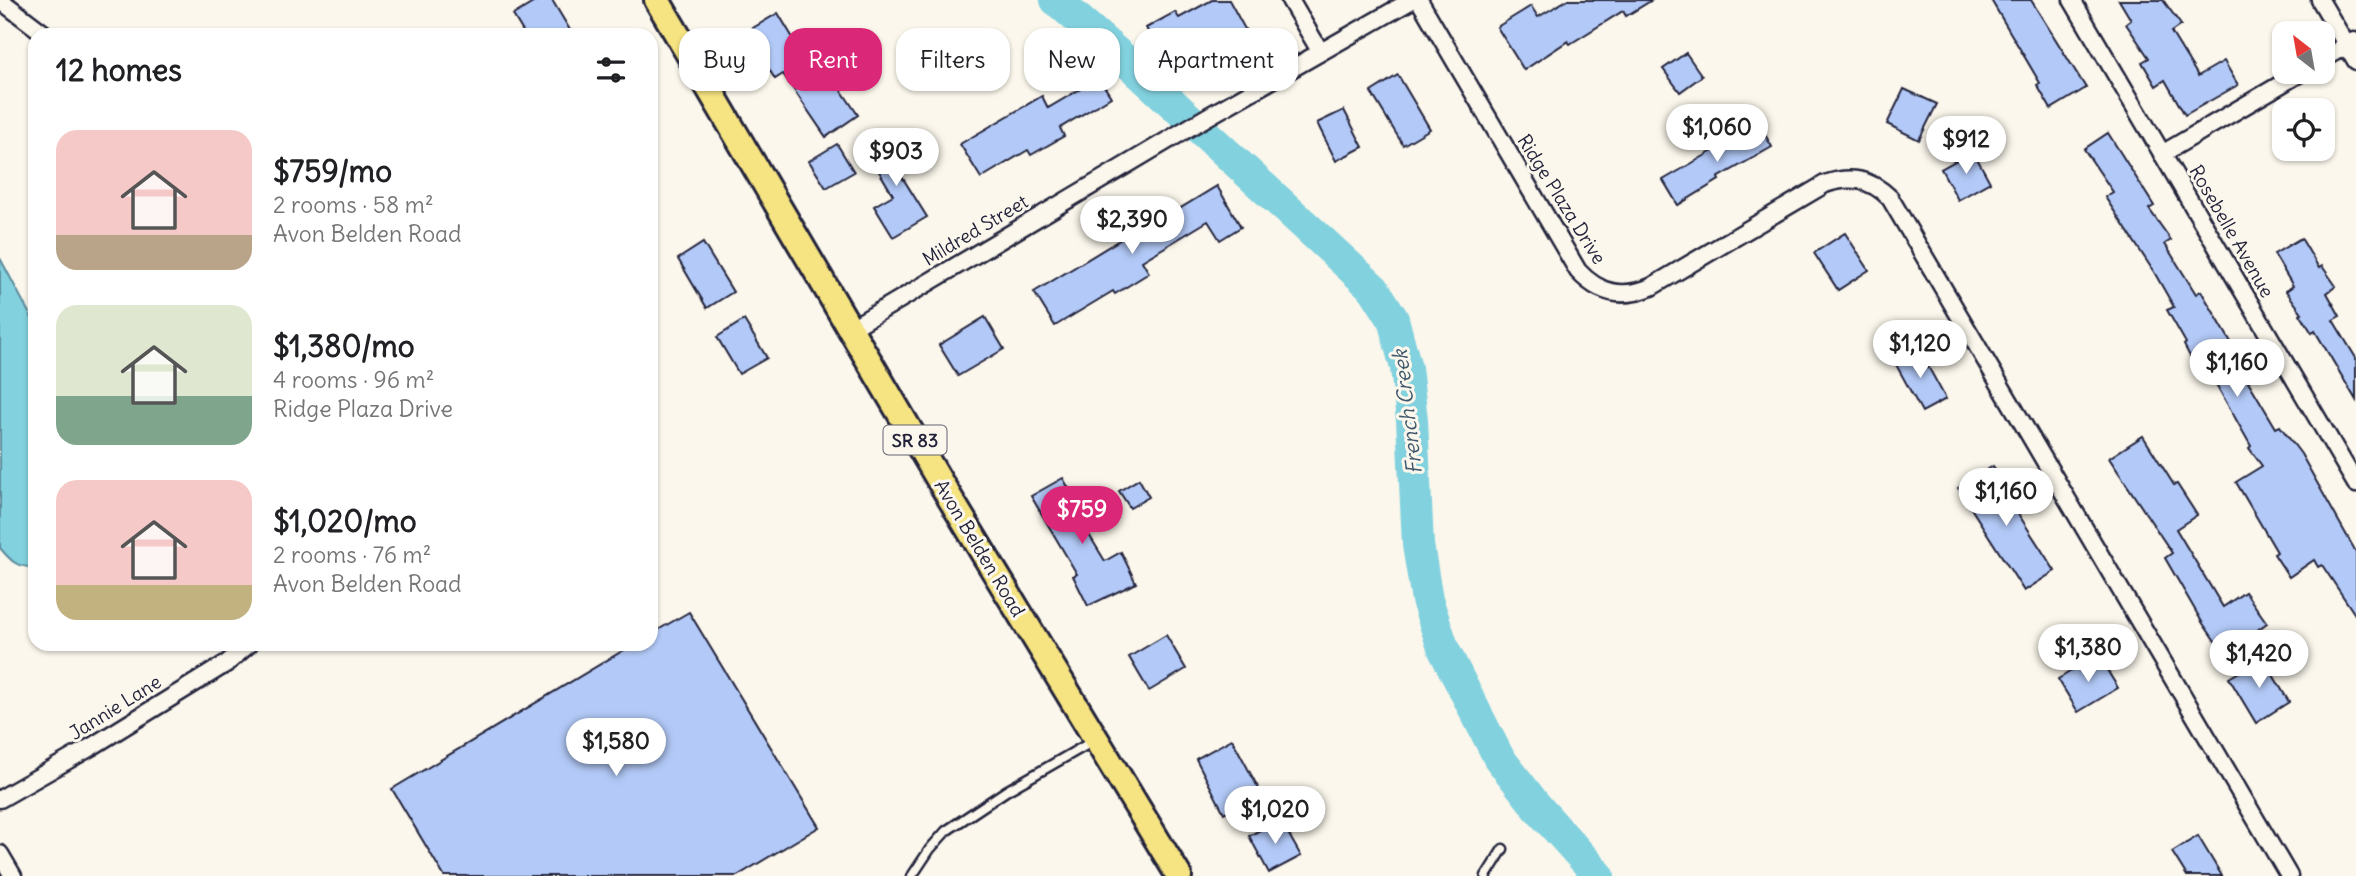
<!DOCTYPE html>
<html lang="en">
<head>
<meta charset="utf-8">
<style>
  body { margin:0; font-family:Delius,sans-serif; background:#f2f2f2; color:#202124; height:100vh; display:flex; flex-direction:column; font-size:26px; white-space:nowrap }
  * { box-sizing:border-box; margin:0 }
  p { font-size:23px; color:#757577 }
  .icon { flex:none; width:38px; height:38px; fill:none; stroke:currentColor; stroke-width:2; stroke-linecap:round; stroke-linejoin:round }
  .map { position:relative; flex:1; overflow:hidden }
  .details { position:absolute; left:28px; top:28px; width:630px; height:623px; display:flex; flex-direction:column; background:#fff; border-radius:21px; box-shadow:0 2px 5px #0004 }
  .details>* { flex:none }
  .top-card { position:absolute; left:679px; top:28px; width:665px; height:63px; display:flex; gap:14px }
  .needle { width:46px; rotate:329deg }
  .buttons { position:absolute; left:2272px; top:21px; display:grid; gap:14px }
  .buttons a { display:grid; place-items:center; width:63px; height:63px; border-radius:14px; background:#fff; box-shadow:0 2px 5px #0004; font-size:35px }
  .price { position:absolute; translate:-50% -60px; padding:0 16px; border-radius:24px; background:#fff; color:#222; font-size:23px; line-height:46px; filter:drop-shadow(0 2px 4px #0008) }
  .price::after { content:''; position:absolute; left:50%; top:42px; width:21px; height:16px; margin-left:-10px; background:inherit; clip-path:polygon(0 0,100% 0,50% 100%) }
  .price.current { background:#db2777; color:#fff }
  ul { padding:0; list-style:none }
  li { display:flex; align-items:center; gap:21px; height:175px; padding:0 28px }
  li span { display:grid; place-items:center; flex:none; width:196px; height:140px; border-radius:21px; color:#555 }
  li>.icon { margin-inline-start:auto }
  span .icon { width:84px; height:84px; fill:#fffc; stroke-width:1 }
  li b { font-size:30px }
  h2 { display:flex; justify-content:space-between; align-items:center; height:84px; padding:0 28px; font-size:30px }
  .pill { padding:0 24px; border-radius:21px; background:#fff; box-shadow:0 2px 5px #0004; font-size:24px; line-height:63px }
  .pill.current { background:#db2777; color:#fff }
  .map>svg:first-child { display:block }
  .water { fill:#82d1de; stroke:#5c8b9d; stroke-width:2 }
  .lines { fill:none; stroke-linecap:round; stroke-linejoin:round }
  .river { stroke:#82d1de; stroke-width:32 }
  .building { fill:#b3caf8; stroke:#22223b; stroke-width:2 }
  .lane-casing { stroke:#22223b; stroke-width:13 }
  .street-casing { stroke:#22223b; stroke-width:21 }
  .primary-casing { stroke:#22223b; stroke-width:30 }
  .lane { stroke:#fbf7ec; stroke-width:8 }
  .street { stroke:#fbf7ec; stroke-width:16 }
  .primary { stroke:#f6e381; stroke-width:24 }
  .labels { text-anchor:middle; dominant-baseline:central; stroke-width:6; stroke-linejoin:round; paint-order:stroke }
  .shield { fill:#fbf7ec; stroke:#636270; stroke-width:2 }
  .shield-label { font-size:18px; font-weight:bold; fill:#22223b }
  .street-label { font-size:19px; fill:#22223b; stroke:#fbf7ec }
  .water-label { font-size:21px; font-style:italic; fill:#3f576c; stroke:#fbf7ec }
</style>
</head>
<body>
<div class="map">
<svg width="2356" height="876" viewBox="0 0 2356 876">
  <rect width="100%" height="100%" fill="#fbf7ec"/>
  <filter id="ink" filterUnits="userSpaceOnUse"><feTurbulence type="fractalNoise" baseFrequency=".0143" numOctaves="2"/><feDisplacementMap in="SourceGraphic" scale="14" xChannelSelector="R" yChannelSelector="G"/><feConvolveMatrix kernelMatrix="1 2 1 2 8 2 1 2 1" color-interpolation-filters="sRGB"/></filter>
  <g filter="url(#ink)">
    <path class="water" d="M0 258 35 324V567C17 568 11 561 0 548Z"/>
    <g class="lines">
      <path class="river" d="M1056 0 1134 68 1374 289 1393 319 1406 368 1412 420 1418 545 1427 600 1444 650 1499 758 1538 808 1599 876"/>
    </g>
    <g class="building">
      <path d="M538 0H552L573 35H525L513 15Z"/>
      <path d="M1212 0H1229L1246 31 1217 47 1213 40 1167 66 1146 28 1175 12 1179 18Z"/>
      <path d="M1567 0H1652L1626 16 1623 11 1570 44 1568 41 1524 70 1497 27 1531 6 1538 17Z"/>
      <path d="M1991 0H2031L2086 88 2051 109 2037 85 2040 83Z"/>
      <path d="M2119 0H2163L2181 25 2171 32 2198 76 2224 61 2238 85 2185 115 2165 80 2156 86 2142 62 2149 58 2126 24 2131 20Z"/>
      <path d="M778 13 814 73 825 66 858 115 826 137 783 74 775 79 746 32Z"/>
      <path d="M1686 53 1702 76 1680 92 1663 69Z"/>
      <path d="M1398 75 1430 129 1403 145 1371 92Z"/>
      <path d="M1099 78 1111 97 1060 128 1064 136 1031 155 1028 150 981 178 960 144 1042 96 1048 108Z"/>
      <path d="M1904 89 1937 104 1919 140 1887 124Z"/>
      <path d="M1344 110 1363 147 1336 161 1317 123Z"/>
      <path d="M1759 124 1772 147 1718 178 1719 180 1678 205 1663 180Z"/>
      <path d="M2108 133 2154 206 2149 209 2171 240 2165 244 2196 294 2201 291 2238 354 2241 353 2255 377 2248 381 2276 428 2280 426 2301 454 2356 552V616L2322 565 2318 567 2314 560 2289 577 2274 554 2277 552 2236 482 2262 466 2249 448 2251 446 2203 361 2195 366 2184 345 2186 343 2167 310 2174 307 2154 272 2105 197 2113 192 2084 149Z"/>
      <path d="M895 135 912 164 899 172 927 217 893 237 874 206 893 195 867 151Z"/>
      <path d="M837 144 854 172 826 188 809 161Z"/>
      <path d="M1973 151 1990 182 1958 200 1941 169Z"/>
      <path d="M1217 186 1241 227 1220 240 1208 221 1142 261 1149 273 1115 294 1113 291 1055 326 1034 292 1172 208 1174 212Z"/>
      <path d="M1845 233 1869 270 1838 290 1814 253Z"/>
      <path d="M2301 238 2319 268 2322 266 2336 286 2327 293 2340 316 2333 320 2356 358V400L2315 331 2312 333 2300 314 2302 313 2286 291 2293 286 2274 254Z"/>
      <path d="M703 243 733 292 707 308 678 259Z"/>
      <path d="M985 317 1004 349 958 376 939 345Z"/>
      <path d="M744 320 767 358 739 374 717 337Z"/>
      <path d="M1918 348 1946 399 1922 412 1894 361Z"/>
      <path d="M2143 436 2174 485 2177 484 2197 515 2176 529 2223 607 2245 592 2267 623 2224 654 2202 622 2165 558 2172 553 2109 458Z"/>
      <path d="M1993 466 2021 509 2017 512 2055 571 2024 591 1958 488Z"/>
      <path d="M1063 478 1079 507 1074 510 1105 561 1121 552 1136 583 1088 606 1073 576 1077 574 1031 496Z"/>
      <path d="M1139 479 1149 497 1130 508 1119 491Z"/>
      <path d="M689 612 819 827 737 876H444L392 789 634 644H651V634Z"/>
      <path d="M1166 635 1186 669 1149 691 1129 657Z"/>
      <path d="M2098 655 2118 688 2078 712 2058 679Z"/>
      <path d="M2263 658 2289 702 2256 723 2229 678Z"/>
      <path d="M1232 739 1261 793 1224 813 1196 759Z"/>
      <path d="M1280 819 1301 856 1269 873 1249 836Z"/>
      <path d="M2198 836 2222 876H2187L2172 852Z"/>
    </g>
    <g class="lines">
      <g class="lane-casing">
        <g id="lane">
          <path d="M912 876 930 849 946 831 1006 791 1095 740"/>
          <path d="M1486 876 1503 849"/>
        </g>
      </g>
      <g class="street-casing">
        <g id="street">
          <path d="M0 0 46 35"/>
          <path d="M1290 0 1320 51"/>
          <path d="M1419 0 1578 271C1599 294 1623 299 1651 287L1825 184C1851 175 1871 179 1890 198L2289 876"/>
          <path d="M2072 0 2356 484"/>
          <path d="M2320 0 2356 61"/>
          <path d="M2322 60 2354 41"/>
          <path d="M2162 154 2302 72"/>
          <path d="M850 329 1207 117 1412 0"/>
          <path d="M0 799 91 747 227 663 249 644"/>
          <path d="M0 854 13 876"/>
        </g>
      </g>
      <g class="primary-casing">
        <path id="primary" d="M657 0 939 480 1179 876"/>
      </g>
      <use href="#lane" class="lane"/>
      <use href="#street" class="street"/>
      <use href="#primary" class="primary"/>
    </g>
  </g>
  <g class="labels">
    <rect class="shield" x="883.5" y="425.5" width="63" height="29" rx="5"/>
    <g class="shield-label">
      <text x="915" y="440">SR 83</text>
    </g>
    <g class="street-label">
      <text transform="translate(1562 199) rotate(58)">Ridge Plaza Drive</text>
      <text transform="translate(975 230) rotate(-31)">Mildred Street</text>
      <text transform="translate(2232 231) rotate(60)">Rosebelle Avenue</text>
      <text transform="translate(980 548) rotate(59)">Avon Belden Road</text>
      <text transform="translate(115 707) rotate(-32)">Jannie Lane</text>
    </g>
    <g class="water-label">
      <text transform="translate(1407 412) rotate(-97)">French Creek</text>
    </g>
  </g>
</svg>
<div class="buttons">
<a><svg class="needle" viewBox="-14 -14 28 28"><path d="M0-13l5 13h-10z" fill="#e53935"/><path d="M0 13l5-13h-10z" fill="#757577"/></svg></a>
<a><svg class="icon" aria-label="locate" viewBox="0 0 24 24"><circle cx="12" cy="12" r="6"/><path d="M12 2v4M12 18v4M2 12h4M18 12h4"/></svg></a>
</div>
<b class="price" style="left:1717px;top:164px">$1,060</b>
<b class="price" style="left:1966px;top:176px">$912</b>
<b class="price" style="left:896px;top:188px">$903</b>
<b class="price" style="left:1132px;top:256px">$2,390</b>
<b class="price" style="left:1920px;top:380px">$1,120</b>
<b class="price" style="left:2237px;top:399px">$1,160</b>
<b class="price" style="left:2006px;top:528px">$1,160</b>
<b class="price current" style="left:1082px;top:546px">$759</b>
<b class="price" style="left:2088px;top:684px">$1,380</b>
<b class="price" style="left:2259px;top:690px">$1,420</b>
<b class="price" style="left:616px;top:778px">$1,580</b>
<b class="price" style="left:1275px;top:846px">$1,020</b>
<div class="top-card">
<a class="pill">Buy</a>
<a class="pill current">Rent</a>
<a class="pill">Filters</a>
<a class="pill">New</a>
<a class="pill">Apartment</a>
</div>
<section class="details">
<h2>12 homes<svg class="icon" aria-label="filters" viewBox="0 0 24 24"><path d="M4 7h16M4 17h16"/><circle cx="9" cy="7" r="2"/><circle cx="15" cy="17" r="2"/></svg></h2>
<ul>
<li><span style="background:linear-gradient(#f6c9c9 75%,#b9a48a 0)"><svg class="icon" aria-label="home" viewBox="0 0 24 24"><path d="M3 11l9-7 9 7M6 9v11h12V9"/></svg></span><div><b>$759/mo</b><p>2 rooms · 58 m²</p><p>Avon Belden Road</p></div></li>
<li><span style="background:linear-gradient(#dfe7d0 65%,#7fa58c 0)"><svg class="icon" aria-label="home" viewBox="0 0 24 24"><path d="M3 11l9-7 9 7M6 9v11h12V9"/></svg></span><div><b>$1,380/mo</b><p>4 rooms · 96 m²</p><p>Ridge Plaza Drive</p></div></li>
<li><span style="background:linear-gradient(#f6c9c9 75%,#c2b280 0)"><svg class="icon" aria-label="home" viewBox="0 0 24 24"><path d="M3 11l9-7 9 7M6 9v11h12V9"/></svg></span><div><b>$1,020/mo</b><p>2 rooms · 76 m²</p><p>Avon Belden Road</p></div></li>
</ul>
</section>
</div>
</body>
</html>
